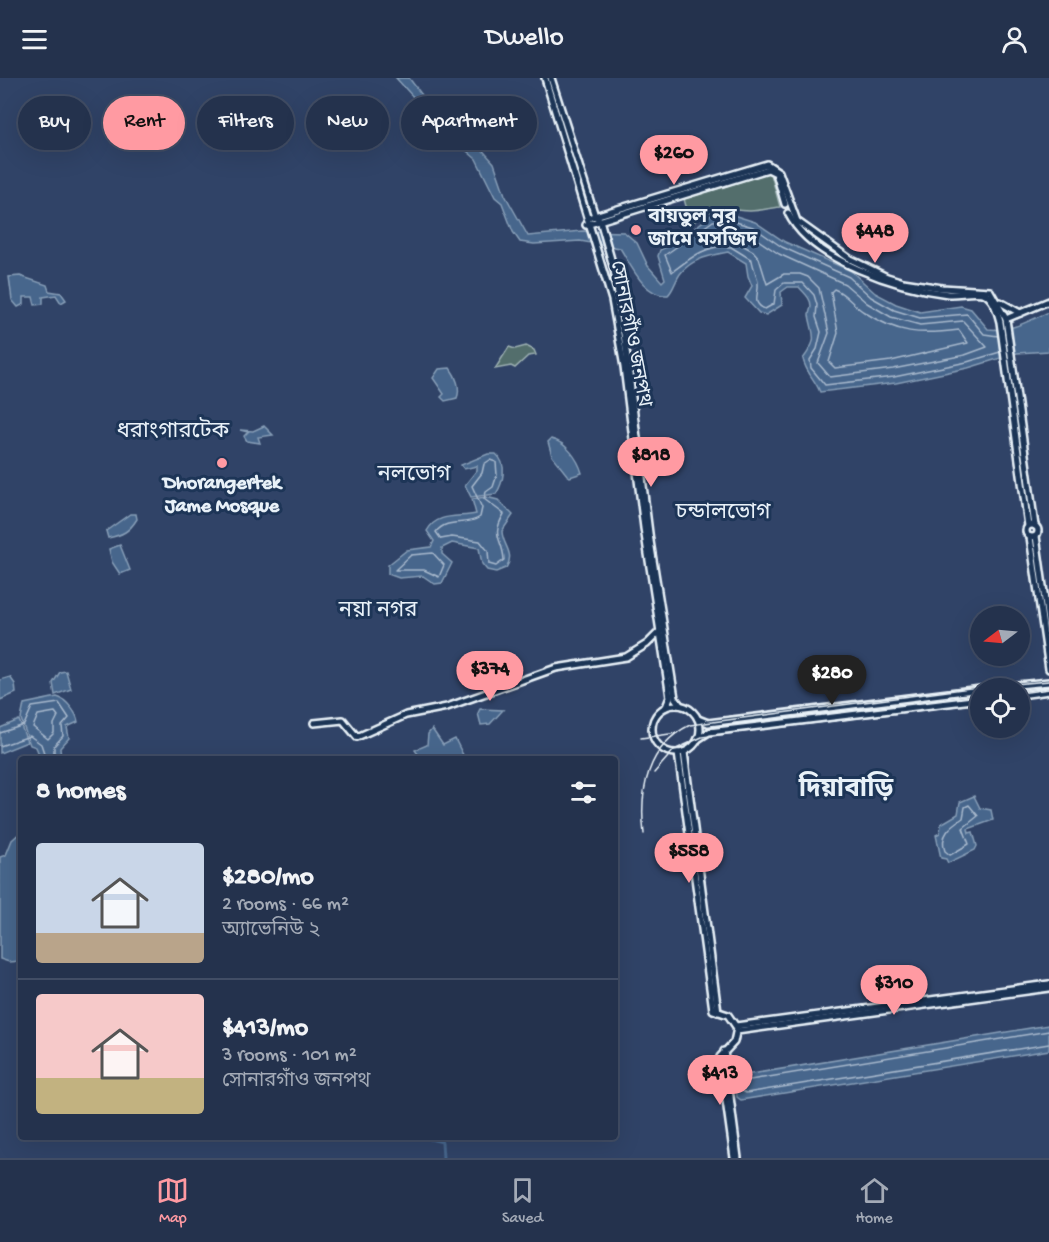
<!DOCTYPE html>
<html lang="en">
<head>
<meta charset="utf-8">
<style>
  body { margin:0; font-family:"Gochi Hand","Noto Sans Bengali",sans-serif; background:#303e57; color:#f1f3f6; height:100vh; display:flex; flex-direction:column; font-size:22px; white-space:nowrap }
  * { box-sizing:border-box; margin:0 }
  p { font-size:20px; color:#a3aab6 }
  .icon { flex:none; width:33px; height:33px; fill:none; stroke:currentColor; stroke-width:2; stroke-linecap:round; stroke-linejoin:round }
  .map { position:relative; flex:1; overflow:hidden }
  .panel { position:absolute; left:18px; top:678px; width:600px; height:384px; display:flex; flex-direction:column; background:#24324d; border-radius:6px; box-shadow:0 6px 24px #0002,0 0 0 2px #414d65 }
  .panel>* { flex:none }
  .banner { position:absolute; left:18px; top:18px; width:600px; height:54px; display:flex; gap:12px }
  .needle { width:39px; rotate:254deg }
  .tools { position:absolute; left:970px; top:528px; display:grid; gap:12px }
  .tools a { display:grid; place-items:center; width:60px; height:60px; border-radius:50%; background:#24324d; box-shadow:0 6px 24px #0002,0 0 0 2px #414d65; font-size:30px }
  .price { position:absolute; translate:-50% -51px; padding:0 14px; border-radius:21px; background:#ff9aa2; color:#111; font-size:20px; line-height:39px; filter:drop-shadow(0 2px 3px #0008) }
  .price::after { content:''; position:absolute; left:50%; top:36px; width:18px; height:14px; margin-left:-9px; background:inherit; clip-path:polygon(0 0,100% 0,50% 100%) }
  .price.on { background:#222; color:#fff }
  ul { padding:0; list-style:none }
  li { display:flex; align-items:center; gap:18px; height:150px; padding:0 18px }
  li+li { border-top:2px solid #414d65 }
  li span { display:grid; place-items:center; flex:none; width:168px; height:120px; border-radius:6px; color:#555 }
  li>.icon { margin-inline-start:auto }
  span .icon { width:72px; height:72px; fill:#fffc; stroke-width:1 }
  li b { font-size:26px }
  h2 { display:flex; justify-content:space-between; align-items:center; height:72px; padding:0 18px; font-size:26px }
  .tag { padding:0 21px; border-radius:27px; background:#24324d; box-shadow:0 6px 24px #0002,0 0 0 2px #414d65; font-size:21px; line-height:54px }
  .tag.on { background:#ff9aa2; color:#111 }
  header { display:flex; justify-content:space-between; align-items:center; height:78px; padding:0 18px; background:#24324d; font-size:27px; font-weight:600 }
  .menu { display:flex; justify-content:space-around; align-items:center; height:84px; border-top:2px solid #414d65; background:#24324d; font-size:16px; color:#a3aab6 }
  .menu a { display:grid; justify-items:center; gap:3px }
  .menu .on { color:#ff9aa2 }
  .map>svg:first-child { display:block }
  .green { fill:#526e6c; stroke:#9db0b2; stroke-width:1.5 }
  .water { fill:#47668c; stroke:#879eb7; stroke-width:1.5 }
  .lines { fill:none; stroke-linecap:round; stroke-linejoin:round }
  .shore { stroke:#a8b9cd; stroke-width:1.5 }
  .canal { stroke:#47668c; stroke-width:3 }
  .secondary-casing { stroke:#e8f1f8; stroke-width:10 }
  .secondary { stroke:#1d3557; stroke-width:5 }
  .rail { stroke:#e8f1f8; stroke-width:1.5 }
  .poi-dot { fill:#ff9aa2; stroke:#1d3557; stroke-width:2 }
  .labels { text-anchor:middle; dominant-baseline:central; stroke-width:6; stroke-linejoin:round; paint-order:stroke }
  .poi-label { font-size:20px; font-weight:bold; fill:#e8f1f8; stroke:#1d3557; text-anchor:start }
  .street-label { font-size:20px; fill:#e8f1f8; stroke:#1d3557 }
  .quarter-label { font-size:22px; fill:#e8f1f8; stroke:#1d3557 }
  .district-label { font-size:26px; font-weight:bold; fill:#e8f1f8; stroke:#1d3557 }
</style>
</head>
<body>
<header><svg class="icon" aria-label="menu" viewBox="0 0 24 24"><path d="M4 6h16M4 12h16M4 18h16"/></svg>Dwello<svg class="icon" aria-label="person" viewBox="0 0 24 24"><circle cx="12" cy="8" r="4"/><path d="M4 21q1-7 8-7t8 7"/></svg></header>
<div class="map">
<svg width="1049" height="1080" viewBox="0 0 1049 1080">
  <rect width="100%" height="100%" fill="#304367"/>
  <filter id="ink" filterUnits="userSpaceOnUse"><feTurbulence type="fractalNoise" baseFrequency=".0167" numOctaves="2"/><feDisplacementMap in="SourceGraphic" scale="12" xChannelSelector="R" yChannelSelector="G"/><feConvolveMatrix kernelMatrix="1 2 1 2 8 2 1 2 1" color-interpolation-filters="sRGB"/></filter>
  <g filter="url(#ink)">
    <g class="green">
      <path d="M768 95 771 96 780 129C770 130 760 133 750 133 719 132 719 124 691 146L684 121Z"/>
      <path d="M526 268 534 272 536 277 528 278 515 290 511 288 495 291 509 269 515 271Z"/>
    </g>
    <g class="water">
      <path d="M396 0H409L431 29 476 65 494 85 505 117 528 158 582 153 624 154 637 165 648 188 662 204 665 201 658 178 660 172 678 163 711 137 730 136 755 144 785 164 851 193 875 215 896 226 920 234 961 228 971 231 988 251C1011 254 1028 243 1049 234V273L1017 275 968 290 896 305 820 314C815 301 806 295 803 281 819 259 813 260 809 237 809 234 811 231 811 228 811 220 804 215 799 209H788L781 214 782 227 766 237 759 235 745 220 752 208 748 198 746 185 728 174C710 178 692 180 680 196 675 203 674 211 668 217 644 219 631 187 620 170L580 163 534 166 520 164 513 154 502 125 495 119 476 81 460 67 437 54 415 21Z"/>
      <path d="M20 198 47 207 49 213 61 215 66 222 61 225 56 217 43 219V226L35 227 33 219H24V226L18 229 12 222 9 199Z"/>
      <path d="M450 290C456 298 461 310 457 320L445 323 441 319 444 316 433 300 439 291Z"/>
      <path d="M264 348 273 357 258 359 260 365 247 363 244 358 248 354 240 352 253 353Z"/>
      <path d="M551 361C566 364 578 381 582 395L570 399 567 397 552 378 548 364Z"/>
      <path d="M488 376H496C508 386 503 405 496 416L471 419 465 407 477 392V388L464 391 461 387Z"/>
      <path d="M486 419 498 422 513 437 502 453C502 467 516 475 506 490L496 494 487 492 482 486 479 470 452 465 442 470V476L452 485 442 505 435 506 423 498 399 500 388 496V487L407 472 431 469 434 463 427 453C437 434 459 440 476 436L472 421Z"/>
      <path d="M130 436H136L137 441C129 454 122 457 108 460L106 453Z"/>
      <path d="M120 467 130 492 120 496 112 484 109 471Z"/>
      <path d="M66 593 71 611 55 617 53 605 60 594Z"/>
      <path d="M10 599 15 606 16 615 0 622V602Z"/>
      <path d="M57 619C66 621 77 635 78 644L67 649 69 660 60 670 61 681H41L36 669 30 667 21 641 24 626Z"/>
      <path d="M480 631 503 632 490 646 481 647 478 635Z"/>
      <path d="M19 642 27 664 0 675V650Z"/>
      <path d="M432 651 443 667 455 661 465 681H413L418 676 415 672 427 667 428 656Z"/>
      <path d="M974 718 980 730 991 732 993 742 968 751 969 755 973 754 977 768 975 772 948 785 946 781 941 780 936 757 940 755 941 746 958 736 960 724Z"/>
      <path d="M21 754V883L9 884 0 881V779L6 777 12 762Z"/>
      <path d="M1049 947V972L741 1022 737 1019 735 1002 739 998Z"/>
    </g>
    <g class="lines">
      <g class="shore">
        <path d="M721 149 749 156 779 176 845 206 867 225 891 239 920 247 963 243 987 269 965 277 893 291 830 299 818 285 829 255 819 210 808 199 800 196H784L767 206 759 180 753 173 731 161 703 164V160Z"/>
        <path d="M834 211C847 216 852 227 864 234 898 256 920 257 959 252L968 265 891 283 835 290 829 284 838 255 831 214Z"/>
        <path d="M998 258 984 256 967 236 920 240 894 232 871 219 849 199 782 169 753 149 729 142 713 143 665 177 672 194C689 181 708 165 731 169L752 182C753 190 758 199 758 206 759 217 751 225 765 231L774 226 776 212 784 205H803L814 217 817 227 816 239 821 254 817 271 810 282 811 290 825 307 894 299 967 284 1000 274"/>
        <path d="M490 382 496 384 497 397 493 409 486 414 484 421 504 436C490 460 503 460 504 482L496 488 489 486 488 473 480 463 452 459 441 461 436 454C448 439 466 449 480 439L482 430 472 408 482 395 484 386Z"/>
        <path d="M433 475 444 487 439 499 424 492H395L411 477Z"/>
        <path d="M55 634 58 638 54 646V655L48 661 33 649 38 637Z"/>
        <path d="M0 655 24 647 32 629 59 625 69 640 62 648 63 658 54 668V681"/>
        <path d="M0 668 30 658 41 666 46 681"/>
        <path d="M969 727 978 738 963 750 969 766 950 777 945 773C939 757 951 748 963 740L965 729Z"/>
        <path d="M1049 953 744 1003 742 1013 746 1015 1049 966"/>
      </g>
      <path class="canal" d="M422 1059 442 1064 443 1080"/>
      <g class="secondary-casing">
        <g id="secondary">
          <path d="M545 0 612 222 624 289 644 450 670 619 666 629"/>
          <path d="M551 0 595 138 600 142 614 192 622 240 650 463 675 620 680 627"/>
          <path d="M788 135C811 183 899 210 948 216 959 217 975 212 985 216 993 220 998 236 1000 244L1028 448"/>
          <path d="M588 140 767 86 779 94 797 143 850 181 887 199 903 204 942 210 990 213 1006 241 1035 448"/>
          <path d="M586 147 768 91 776 95 785 126"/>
          <path d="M1000 224 1020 235"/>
          <path d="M1006 241 1049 223"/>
          <circle cx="1032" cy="453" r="6"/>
          <path d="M1036 458 1049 551"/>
          <path d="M1030 459 1049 591"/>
          <path d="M986 610 1049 604"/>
          <path d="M1020 617 1049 613"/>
          <circle cx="676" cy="651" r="24"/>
          <path d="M698 641 708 645 981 611"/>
          <path d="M314 645 343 642 357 659 406 637 447 629 556 590 626 579 647 566 659 554"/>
          <path d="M698 661 709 654 981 621"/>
          <path d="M684 674 718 934"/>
          <path d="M678 675 713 932 728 937 737 950 734 964 720 979 734 1080"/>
          <path d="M736 948 1049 906"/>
          <path d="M737 953 1049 910"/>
          <path d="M724 973 738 1080"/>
        </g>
      </g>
      <use href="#secondary" class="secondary"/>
      <g class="rail">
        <path d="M1020 615 1049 611"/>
        <path d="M641 660 677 655"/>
        <path d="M654 695 674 672 702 659 981 625"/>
        <path d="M644 756C639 713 647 668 690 647L970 610 1049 603"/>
      </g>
    </g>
  </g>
  <g class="poi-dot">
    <circle cx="636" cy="152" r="6"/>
    <circle cx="222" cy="385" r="6"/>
  </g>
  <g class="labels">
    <g class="poi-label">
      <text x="648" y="140">বায়তুল নূর<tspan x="648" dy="23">জামে মসজিদ</tspan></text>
      <text x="222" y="406" text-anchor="middle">Dhorangertek<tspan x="222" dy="23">Jame Mosque</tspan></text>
    </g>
    <g class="street-label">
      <text transform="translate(629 256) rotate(79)">সোনারগাঁও জনপথ</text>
    </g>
    <g class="quarter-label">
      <text x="173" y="355">ধরাংগারটেক</text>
      <text x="414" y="398">নলভোগ</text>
      <text x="723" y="436">চন্ডালভোগ</text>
      <text x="378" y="534">নয়া নগর</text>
    </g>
    <g class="district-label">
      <text x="846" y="713">দিয়াবাড়ি</text>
    </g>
  </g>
</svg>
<div class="tools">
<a><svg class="needle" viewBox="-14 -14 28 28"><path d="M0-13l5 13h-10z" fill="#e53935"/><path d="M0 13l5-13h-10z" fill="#a3aab6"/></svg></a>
<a><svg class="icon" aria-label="locate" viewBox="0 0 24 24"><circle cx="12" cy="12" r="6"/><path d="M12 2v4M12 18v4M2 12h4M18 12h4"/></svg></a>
</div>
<b class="price" style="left:674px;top:108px">$260</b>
<b class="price" style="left:875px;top:186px">$448</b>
<b class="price" style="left:651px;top:410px">$818</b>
<b class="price" style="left:490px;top:624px">$374</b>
<b class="price on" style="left:832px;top:628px">$280</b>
<b class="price" style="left:689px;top:806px">$558</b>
<b class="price" style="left:894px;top:938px">$310</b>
<b class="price" style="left:720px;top:1028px">$413</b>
<div class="banner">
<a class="tag">Buy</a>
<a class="tag on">Rent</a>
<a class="tag">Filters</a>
<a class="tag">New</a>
<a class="tag">Apartment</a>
</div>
<section class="panel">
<h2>8 homes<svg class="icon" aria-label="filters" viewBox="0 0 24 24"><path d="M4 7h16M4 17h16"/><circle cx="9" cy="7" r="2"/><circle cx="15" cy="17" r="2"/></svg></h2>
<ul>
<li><span style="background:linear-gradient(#c9d6e8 75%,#b9a48a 0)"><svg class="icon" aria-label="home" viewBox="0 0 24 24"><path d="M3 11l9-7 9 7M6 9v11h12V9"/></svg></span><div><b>$280/mo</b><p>2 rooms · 66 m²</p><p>অ্যাভেনিউ ২</p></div></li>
<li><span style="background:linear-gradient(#f6c9c9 70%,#c2b280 0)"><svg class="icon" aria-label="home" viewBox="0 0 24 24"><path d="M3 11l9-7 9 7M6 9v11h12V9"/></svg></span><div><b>$413/mo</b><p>3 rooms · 101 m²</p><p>সোনারগাঁও জনপথ</p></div></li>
</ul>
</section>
</div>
<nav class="menu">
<a class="on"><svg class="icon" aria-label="map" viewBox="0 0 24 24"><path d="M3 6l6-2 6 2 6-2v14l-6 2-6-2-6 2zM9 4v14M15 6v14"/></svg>Map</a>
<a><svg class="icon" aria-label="saved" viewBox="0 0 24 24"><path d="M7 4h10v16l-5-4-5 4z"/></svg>Saved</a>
<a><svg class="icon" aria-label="home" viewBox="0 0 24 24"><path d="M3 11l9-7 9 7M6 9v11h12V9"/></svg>Home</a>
</nav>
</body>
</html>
